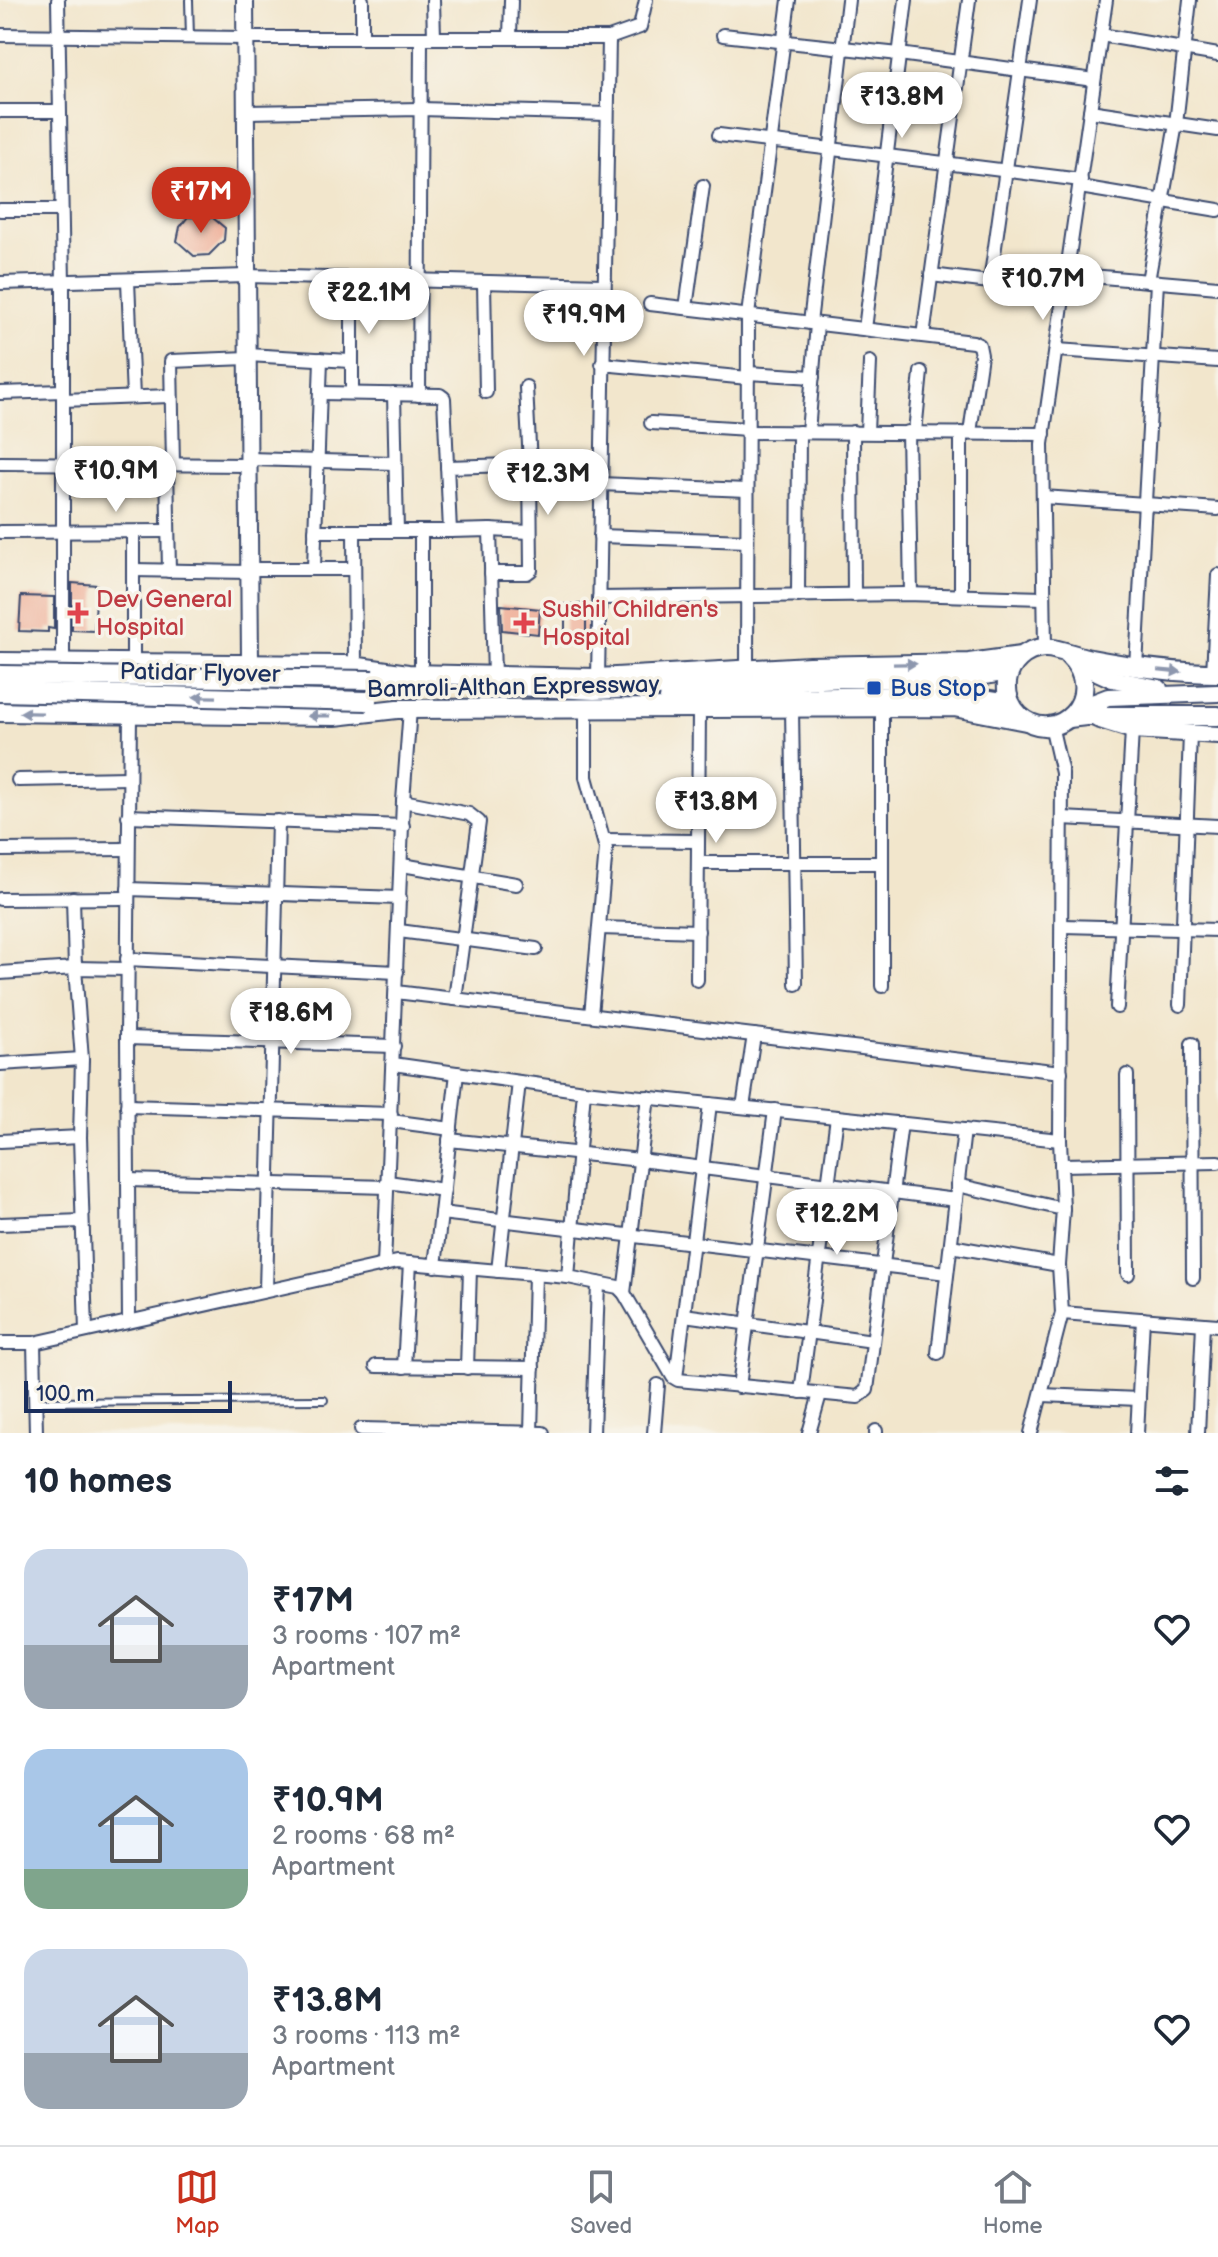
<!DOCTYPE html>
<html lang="en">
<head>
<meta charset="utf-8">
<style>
  body { margin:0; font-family:"Balsamiq Sans",sans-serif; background:#f2f2f3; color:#1f2937; height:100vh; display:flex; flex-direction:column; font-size:30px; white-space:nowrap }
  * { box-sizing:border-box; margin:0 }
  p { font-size:26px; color:#747a83 }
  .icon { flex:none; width:44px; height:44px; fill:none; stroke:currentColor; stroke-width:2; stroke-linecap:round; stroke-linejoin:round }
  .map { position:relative; height:1433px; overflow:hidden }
  .panel { display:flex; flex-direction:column; background:#fff; flex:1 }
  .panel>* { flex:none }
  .scale { position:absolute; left:24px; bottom:20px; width:208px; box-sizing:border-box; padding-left:8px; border:4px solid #1b2f5e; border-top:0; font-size:22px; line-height:28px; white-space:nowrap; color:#1b2f5e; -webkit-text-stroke:6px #f7f3e8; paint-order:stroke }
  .price { position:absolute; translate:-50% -68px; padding:0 18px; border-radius:28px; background:#fff; color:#222; font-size:26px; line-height:52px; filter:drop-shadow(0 2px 4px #0008) }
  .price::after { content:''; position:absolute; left:50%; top:48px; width:24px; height:18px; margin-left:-12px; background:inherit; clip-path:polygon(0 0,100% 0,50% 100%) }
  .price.selected { background:#c8321e; color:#fff }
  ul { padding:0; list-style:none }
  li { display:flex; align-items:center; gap:24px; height:200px; padding:0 24px }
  li span { display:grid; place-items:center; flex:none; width:224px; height:160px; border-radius:24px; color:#555 }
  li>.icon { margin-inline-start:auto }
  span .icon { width:96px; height:96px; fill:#fffc; stroke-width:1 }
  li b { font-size:34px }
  h2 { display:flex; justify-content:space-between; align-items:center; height:96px; padding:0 24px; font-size:34px }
  .menu { display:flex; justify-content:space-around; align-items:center; height:112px; border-top:2px solid #e0e1e3; background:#fff; font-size:22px; color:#747a83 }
  .menu a { display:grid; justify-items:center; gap:4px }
  .menu .selected { color:#c8321e }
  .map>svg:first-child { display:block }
  .building { fill:#eda087 }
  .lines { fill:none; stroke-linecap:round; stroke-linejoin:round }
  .lane-casing { stroke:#3b4a6e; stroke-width:10 }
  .street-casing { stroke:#3b4a6e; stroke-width:16 }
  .secondary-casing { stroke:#3b4a6e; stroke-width:20 }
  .primary-casing { stroke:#3b4a6e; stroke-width:22 }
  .lane { stroke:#fff; stroke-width:6 }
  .street { stroke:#fff; stroke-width:12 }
  .secondary { stroke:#fff; stroke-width:16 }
  .primary { stroke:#fff; stroke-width:18 }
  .primary-bridge-casing { stroke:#3b4a6e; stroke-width:22; stroke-linecap:butt }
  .primary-bridge { stroke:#fff; stroke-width:18 }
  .oneway { fill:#8d97ae }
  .health-dot { fill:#e0444e; stroke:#f7f3e8; stroke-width:3 }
  .transit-dot { fill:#1a4fb4; stroke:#f7f3e8; stroke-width:3 }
  .labels { text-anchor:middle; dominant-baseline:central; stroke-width:7; stroke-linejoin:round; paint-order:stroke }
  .health-label { font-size:24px; fill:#be3a42; stroke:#f7f3e8; text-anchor:start }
  .street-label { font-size:24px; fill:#1b2f5e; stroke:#f7f3e8 }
  .transit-label { font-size:24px; fill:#164399; stroke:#f7f3e8; text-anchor:start }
</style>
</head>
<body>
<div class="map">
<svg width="1218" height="1433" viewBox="0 0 1218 1433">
  <rect width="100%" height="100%" fill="#f7f3e8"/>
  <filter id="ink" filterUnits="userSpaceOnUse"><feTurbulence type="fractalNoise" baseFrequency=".0125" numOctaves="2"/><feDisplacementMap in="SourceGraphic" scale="16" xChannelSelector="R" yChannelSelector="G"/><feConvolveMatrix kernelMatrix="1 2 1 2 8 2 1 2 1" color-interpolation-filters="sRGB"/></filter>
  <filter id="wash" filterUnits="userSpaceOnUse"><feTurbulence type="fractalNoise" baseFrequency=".006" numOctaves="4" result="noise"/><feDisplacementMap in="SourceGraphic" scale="32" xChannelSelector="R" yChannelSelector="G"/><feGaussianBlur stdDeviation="1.8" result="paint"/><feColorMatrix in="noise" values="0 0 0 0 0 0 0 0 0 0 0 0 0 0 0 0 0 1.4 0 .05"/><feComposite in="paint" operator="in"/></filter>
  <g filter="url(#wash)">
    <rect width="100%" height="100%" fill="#f2e6cc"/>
    <g id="blocks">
      <g class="building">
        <path d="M188 217 213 218 225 228 224 240 209 255 194 256 177 241 180 227Z"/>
        <path d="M72 583 97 585 94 631 72 630Z"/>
        <path d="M21 596 54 597V629L48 628V632L19 631Z"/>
        <rect x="565" y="604" width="21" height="33"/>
        <path d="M501 605 540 609 538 634 502 630Z"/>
      </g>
    </g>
  </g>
  <g filter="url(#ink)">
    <use href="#blocks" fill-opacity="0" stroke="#3b4a6e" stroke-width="2"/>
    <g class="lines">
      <g class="lane-casing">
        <g id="lane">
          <path d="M189 0 190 38"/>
          <path d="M36 1402 324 1400"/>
        </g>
      </g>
      <g class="street-casing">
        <g id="street">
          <path d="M58 0 63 283V667"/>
          <path d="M433 0 434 38"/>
          <path d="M0 35 246 38H609L640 27 646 0"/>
          <path d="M723 35 899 54 1094 80"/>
          <path d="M1101 35 1218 55"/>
          <path d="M362 38V0"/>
          <path d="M510 38 511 0"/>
          <path d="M0 111H59"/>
          <path d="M1090 111 1218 130"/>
          <path d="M246 112 421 109 607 114"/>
          <path d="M719 135 1081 180"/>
          <path d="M1080 187 1218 210"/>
          <path d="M0 210H61"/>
          <path d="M1068 274 1218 287"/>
          <path d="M931 275 1065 291"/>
          <path d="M128 281 133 397"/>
          <path d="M1148 281 1176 124 1190 0"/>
          <path d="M484 282 486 392"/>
          <path d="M990 282 1030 0"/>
          <path d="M0 283 247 276 603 285"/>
          <path d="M650 304 973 342 979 345 981 355 970 433"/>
          <path d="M686 308 703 186"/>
          <path d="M810 323 848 0"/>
          <path d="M865 329 906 0"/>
          <path d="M923 336 969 0"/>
          <path d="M1057 350 1218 361"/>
          <path d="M248 355 350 361"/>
          <path d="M602 364 748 378"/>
          <path d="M748 373 813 377"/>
          <path d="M0 393 63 391"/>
          <path d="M352 393V279"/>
          <path d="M394 394 397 531"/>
          <path d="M419 395 421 38"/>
          <path d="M63 400 170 396"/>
          <path d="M651 423 748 429"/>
          <path d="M747 432 1044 434"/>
          <path d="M808 432 817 324"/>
          <path d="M853 432 854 595"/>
          <path d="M867 432 870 362"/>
          <path d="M908 432 911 594"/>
          <path d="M915 432 921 372"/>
          <path d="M249 459 394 463"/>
          <path d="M0 463 249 465"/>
          <path d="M167 464 169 571"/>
          <path d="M173 464 171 361 248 358"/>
          <path d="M447 467 601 462"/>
          <path d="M600 484 747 490"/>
          <path d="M1043 497 1218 509"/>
          <path d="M490 530 530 532"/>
          <path d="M315 531H450L444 398 440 395 320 393"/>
          <path d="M354 531 355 666"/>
          <path d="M450 531 490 530 494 676"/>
          <path d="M0 532 168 531"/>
          <path d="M600 536 747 541"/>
          <path d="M314 568 321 359"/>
          <path d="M250 569H354"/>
          <path d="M133 570 249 572"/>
          <path d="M491 573H527L531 570 530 464 526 387"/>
          <path d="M961 595V433"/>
          <path d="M798 596 799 432"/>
          <path d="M599 598 906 594 1044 598"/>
          <path d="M1045 648 1042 444 1106 0"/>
          <path d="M133 662V532"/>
          <path d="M1136 667 1157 282"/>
          <path d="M747 671 748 315 789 0"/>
          <path d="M1213 673 1218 575"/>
          <path d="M421 675V531"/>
          <path d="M598 678 609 38"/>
          <path d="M792 708 796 984"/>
          <path d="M586 709V777L606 849 591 1015"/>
          <path d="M18 780 129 778"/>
          <path d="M403 801 469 814 479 822 455 999"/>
          <path d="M128 816 403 826"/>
          <path d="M1062 818 1218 826"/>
          <path d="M604 840 698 841"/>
          <path d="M0 850 128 849"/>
          <path d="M698 863H882"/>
          <path d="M402 865 516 884"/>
          <path d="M128 889 400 898"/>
          <path d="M73 898 75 968 82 1059 80 1137 86 1331"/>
          <path d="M0 899 128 898"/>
          <path d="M1063 926 1218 930"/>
          <path d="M600 928 698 931"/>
          <path d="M399 931 536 949"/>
          <path d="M127 959 397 972"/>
          <path d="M0 973 75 968 127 969"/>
          <path d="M697 980 699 709"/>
          <path d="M882 986V708"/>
          <path d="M396 992 1061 1072"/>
          <path d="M1180 1005 1190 734"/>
          <path d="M1117 1007 1132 730"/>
          <path d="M127 1038 394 1046"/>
          <path d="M1192 1044 1193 1278"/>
          <path d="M0 1064 82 1059"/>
          <path d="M393 1064 584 1091"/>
          <path d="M1127 1075 1128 1274"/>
          <path d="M127 1106 391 1114"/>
          <path d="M743 1107 754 1035"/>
          <path d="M391 1121 451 1129"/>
          <path d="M901 1123 867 1390 858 1397 678 1380 673 1377 624 1293 618 1287 568 1277 584 1091 1060 1140"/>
          <path d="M449 1140 640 1160 956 1200"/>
          <path d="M0 1141 80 1137"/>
          <path d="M1061 1165 1218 1162"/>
          <path d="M128 1180 388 1187"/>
          <path d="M388 1182 444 1190"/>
          <path d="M957 1185 1063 1209"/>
          <path d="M441 1213 947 1273"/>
          <path d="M0 1224 82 1221"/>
          <path d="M951 1246 1059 1265"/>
          <path d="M384 1265 403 801 410 709"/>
          <path d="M435 1266 457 1073"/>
          <path d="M498 1271 519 1082"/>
          <path d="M266 1290 278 821"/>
          <path d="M624 1293 648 1097"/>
          <path d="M1062 1313 1218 1325"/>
          <path d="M684 1315 873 1341"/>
          <path d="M129 1321 127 1038 130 715"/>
          <path d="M0 1343H34L36 1433"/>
          <path d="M34 1343 397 1262 568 1277"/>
          <path d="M938 1353 964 1130"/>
          <path d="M376 1366 533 1368"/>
          <path d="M404 1367 410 1263"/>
          <path d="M467 1368 470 1269"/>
          <path d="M676 1378 710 1104"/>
          <path d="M739 1387 775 1110"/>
          <path d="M801 1392 837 1117"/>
          <path d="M1042 1395 1139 1399"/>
          <path d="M361 1429 543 1433"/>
          <path d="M531 1433 535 1274"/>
          <path d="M593 1433 598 1283"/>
          <path d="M654 1433 658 1385"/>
          <path d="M809 1433 820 1394"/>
          <path d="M876 1433V1431"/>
          <path d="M1031 1433 1062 1313 1059 1265 1063 1209 1060 1140 1062 773 1051 725"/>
          <path d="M1137 1433 1143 1319"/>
          <path d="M1198 1433 1203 1324"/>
        </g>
      </g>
      <g class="secondary-casing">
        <g id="secondary">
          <path d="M245 0 250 662"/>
          <path d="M1077 663 1112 679 1159 688"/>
          <path d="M487 678 516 687 594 691 843 679 958 680 1010 672"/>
          <path d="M668 699 958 694 1009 702"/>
          <path d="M1077 709 1108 697 1218 693"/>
          <path d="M1097 719 1132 730 1218 735"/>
        </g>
      </g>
      <g class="primary-casing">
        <g id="primary">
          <path d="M1068 655C1110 695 1057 750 1019 715 1010 706 1006 694 1007 682 1009 664 1025 649 1044 648 1055 647 1078 657 1091 659 1133 667 1175 673 1218 673"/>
          <path d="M0 662 345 665 408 674 598 678 809 666 969 663 1021 656"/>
          <path d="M0 712 335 716 397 709 954 707 1026 721"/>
          <path d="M1069 718 1086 716H1218"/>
        </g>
      </g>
      <use href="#lane" class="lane"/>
      <use href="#street" class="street"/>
      <use href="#secondary" class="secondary"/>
      <use href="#primary" class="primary"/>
      <g class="primary-bridge-casing">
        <g id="primary-bridge">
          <path d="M0 675 373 680"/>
          <path d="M0 692 367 701"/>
        </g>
      </g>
      <use href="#primary-bridge" class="primary-bridge"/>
    </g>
    <defs><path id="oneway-solid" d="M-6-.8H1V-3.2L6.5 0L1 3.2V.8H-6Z" transform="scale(2)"/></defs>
    <g class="oneway">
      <use href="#oneway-solid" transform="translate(905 664) rotate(-1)"/>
      <use href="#oneway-solid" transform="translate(1170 671) rotate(6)"/>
      <use href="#oneway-solid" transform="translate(205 697) rotate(-179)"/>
      <use href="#oneway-solid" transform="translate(31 713) rotate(-179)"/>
      <use href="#oneway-solid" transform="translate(319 716) rotate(-180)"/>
    </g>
  </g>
  <g class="health-dot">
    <path d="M74 601h8v8h8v8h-8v8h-8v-8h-8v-8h8z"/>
    <path d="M520 611h8v8h8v8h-8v8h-8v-8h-8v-8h8z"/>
  </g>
  <rect class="transit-dot" x="866" y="680" width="16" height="16" rx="4"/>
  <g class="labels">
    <g class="health-label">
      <text x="96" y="599">Dev General<tspan x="96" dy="28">Hospital</tspan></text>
      <text x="542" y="609">Sushil Children's<tspan x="542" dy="28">Hospital</tspan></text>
    </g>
    <g class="street-label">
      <text transform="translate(200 673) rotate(1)">Patidar Flyover</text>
      <text transform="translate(513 687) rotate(-1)">Bamroli-Althan Expressway</text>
    </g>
    <g class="transit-label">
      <text x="890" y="688">Bus Stop</text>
    </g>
  </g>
</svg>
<div class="scale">100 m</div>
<b class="price" style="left:902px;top:140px">₹13.8M</b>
<b class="price selected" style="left:201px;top:235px">₹17M</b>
<b class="price" style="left:1043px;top:322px">₹10.7M</b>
<b class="price" style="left:369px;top:336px">₹22.1M</b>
<b class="price" style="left:584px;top:358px">₹19.9M</b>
<b class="price" style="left:116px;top:514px">₹10.9M</b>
<b class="price" style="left:548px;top:517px">₹12.3M</b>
<b class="price" style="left:716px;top:845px">₹13.8M</b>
<b class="price" style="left:291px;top:1056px">₹18.6M</b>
<b class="price" style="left:837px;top:1257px">₹12.2M</b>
</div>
<section class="panel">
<h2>10 homes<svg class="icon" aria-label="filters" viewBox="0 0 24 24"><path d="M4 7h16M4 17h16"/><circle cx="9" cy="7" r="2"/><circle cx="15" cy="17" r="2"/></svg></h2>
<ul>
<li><span style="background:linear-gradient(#c9d6e8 60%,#9aa5b1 0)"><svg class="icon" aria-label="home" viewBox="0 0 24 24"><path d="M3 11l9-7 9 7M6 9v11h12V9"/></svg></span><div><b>₹17M</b><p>3 rooms · 107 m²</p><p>Apartment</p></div><svg class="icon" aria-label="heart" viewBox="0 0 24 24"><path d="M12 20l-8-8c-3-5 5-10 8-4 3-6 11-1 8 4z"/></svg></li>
<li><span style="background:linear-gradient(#a9c7e8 75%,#7fa58c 0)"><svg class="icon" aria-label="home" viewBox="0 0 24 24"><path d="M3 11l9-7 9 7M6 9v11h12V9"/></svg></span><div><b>₹10.9M</b><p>2 rooms · 68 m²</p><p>Apartment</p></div><svg class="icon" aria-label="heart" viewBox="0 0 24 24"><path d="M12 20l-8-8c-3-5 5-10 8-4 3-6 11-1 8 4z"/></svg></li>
<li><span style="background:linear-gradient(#c9d6e8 65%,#9aa5b1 0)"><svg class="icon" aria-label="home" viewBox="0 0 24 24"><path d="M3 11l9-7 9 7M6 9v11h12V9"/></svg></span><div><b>₹13.8M</b><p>3 rooms · 113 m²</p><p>Apartment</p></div><svg class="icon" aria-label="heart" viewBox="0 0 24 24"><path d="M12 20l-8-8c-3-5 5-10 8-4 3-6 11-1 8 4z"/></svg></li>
</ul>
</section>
<nav class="menu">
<a class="selected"><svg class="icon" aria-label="map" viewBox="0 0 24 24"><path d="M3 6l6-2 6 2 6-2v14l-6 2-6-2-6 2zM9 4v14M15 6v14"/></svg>Map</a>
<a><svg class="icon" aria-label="saved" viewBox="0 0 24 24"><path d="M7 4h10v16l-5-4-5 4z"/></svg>Saved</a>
<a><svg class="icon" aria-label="home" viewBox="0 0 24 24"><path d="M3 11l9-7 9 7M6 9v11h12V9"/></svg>Home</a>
</nav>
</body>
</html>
